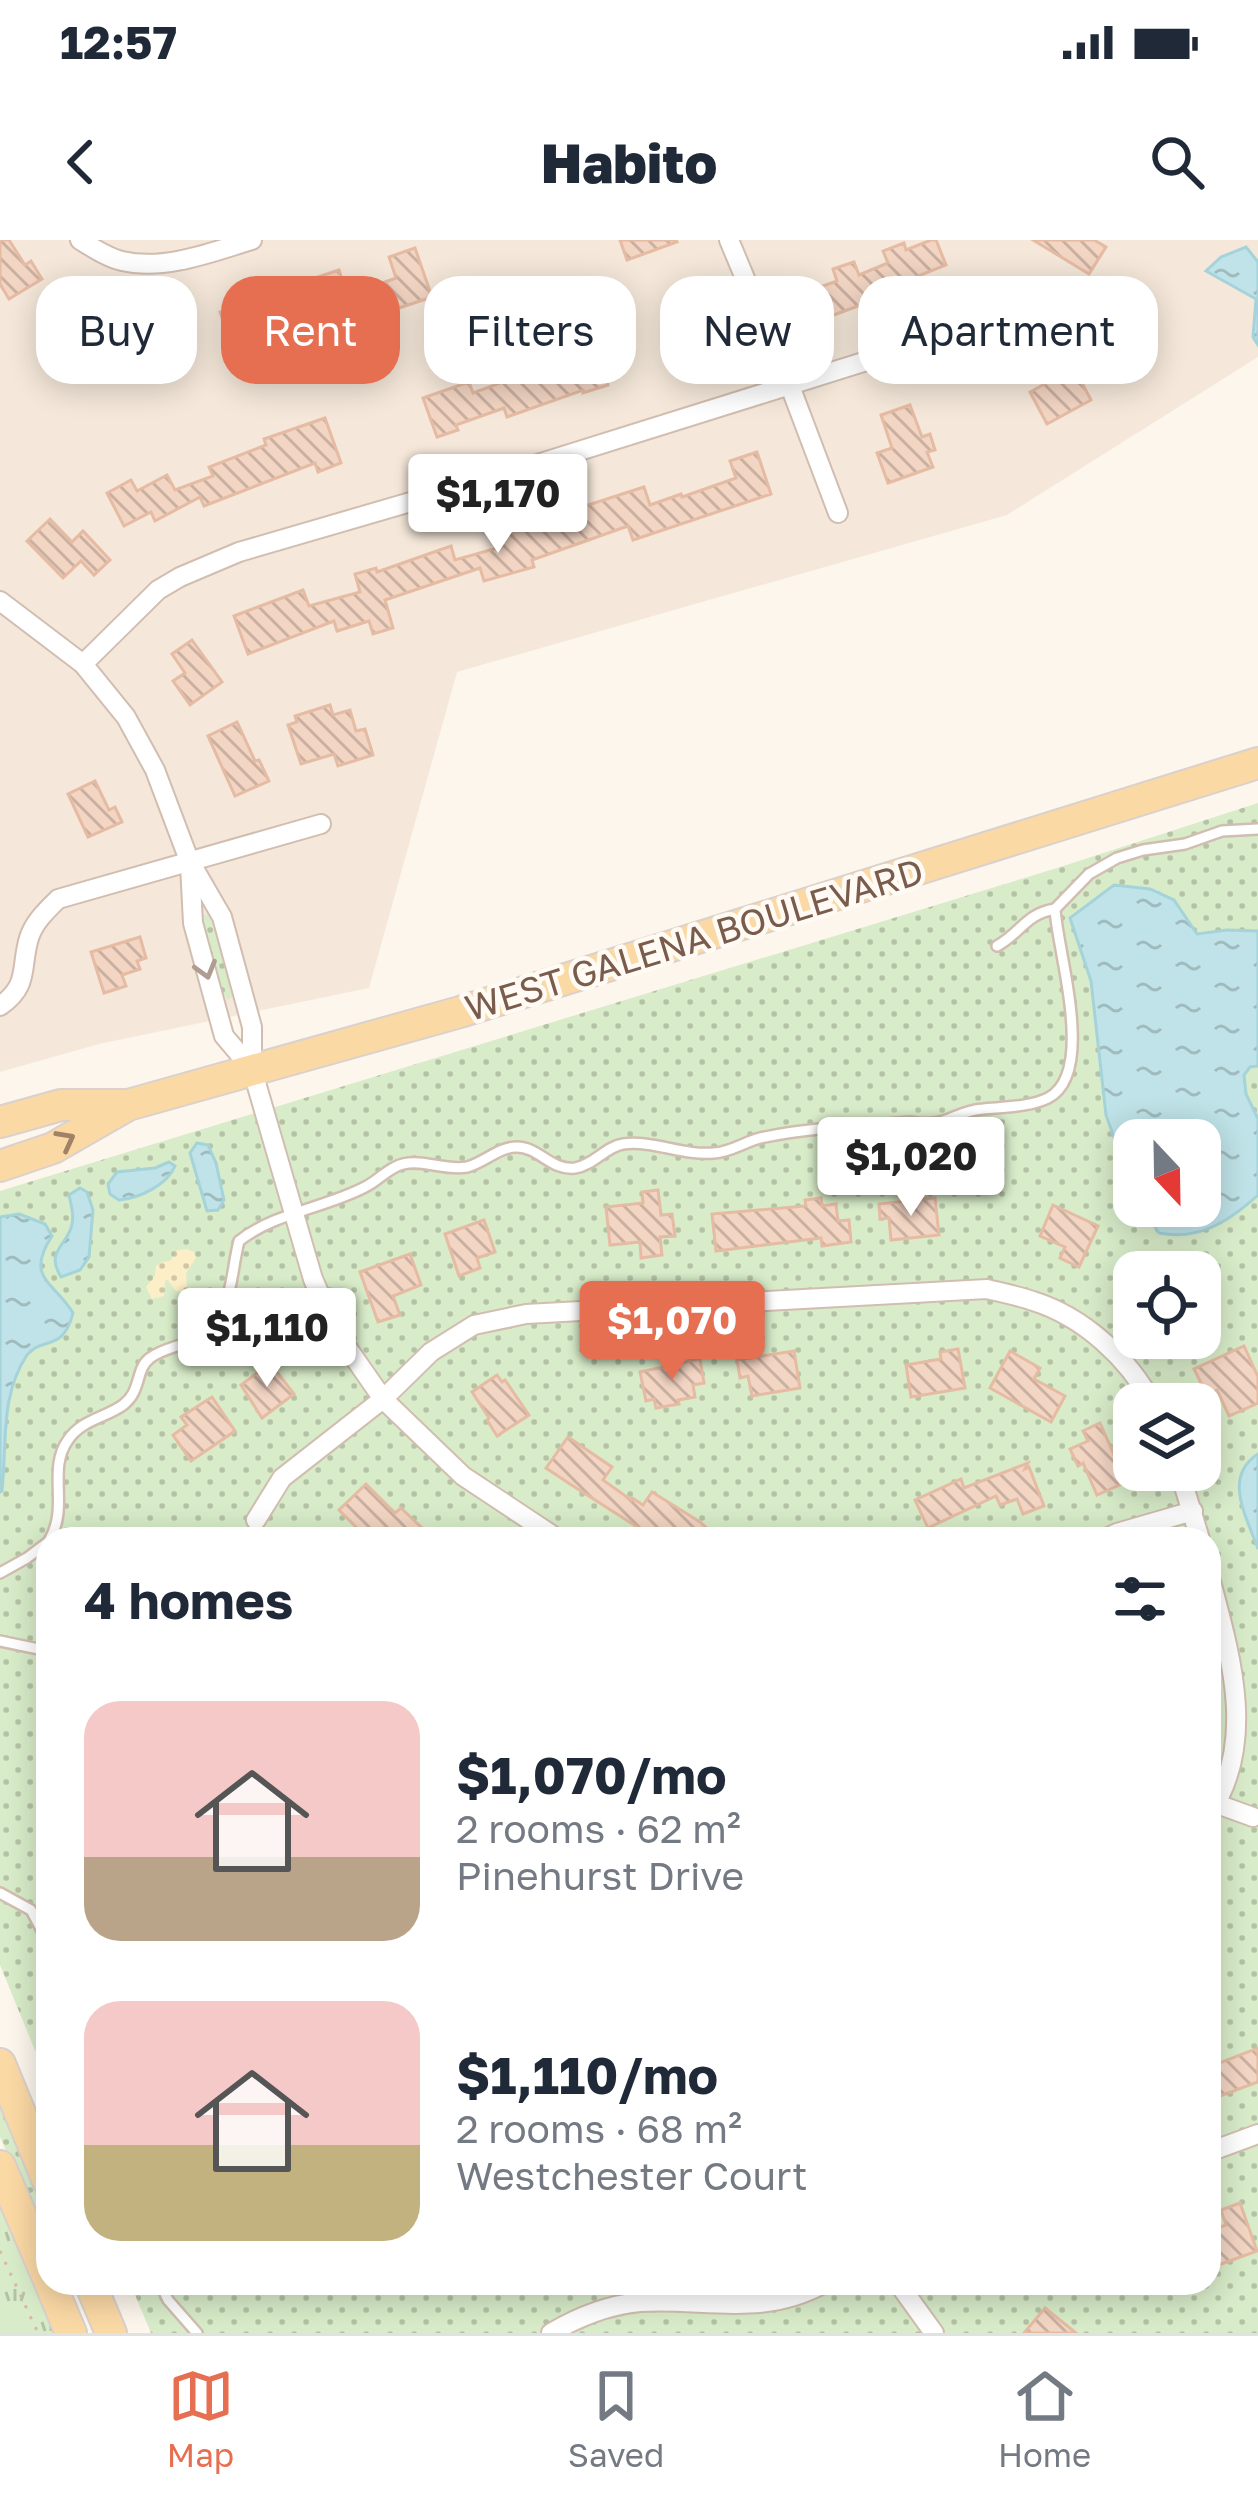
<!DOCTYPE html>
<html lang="en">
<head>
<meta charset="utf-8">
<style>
  body { margin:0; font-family:"Golos Text",sans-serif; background:#f6f6f7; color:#1f2937; height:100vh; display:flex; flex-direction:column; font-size:45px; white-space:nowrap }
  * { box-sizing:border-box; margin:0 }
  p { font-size:39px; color:#747a83 }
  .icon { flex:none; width:66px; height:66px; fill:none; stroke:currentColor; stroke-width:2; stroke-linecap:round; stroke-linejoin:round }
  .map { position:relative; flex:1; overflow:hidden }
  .drawer { position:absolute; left:36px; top:1287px; width:1185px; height:768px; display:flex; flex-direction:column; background:#fff; border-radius:36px; box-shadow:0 6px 30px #0003 }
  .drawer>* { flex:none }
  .top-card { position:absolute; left:36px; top:36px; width:1188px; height:108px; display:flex; gap:24px }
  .needle { width:78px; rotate:158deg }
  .fabs { position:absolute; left:1113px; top:879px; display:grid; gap:24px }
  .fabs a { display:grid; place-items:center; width:108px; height:108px; border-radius:24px; background:#fff; box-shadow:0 6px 30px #0003; font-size:60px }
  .price { position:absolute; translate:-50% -102px; padding:0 27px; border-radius:12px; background:#fff; color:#222; font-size:39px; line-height:78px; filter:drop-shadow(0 3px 6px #0008) }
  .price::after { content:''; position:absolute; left:50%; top:72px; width:36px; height:27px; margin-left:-18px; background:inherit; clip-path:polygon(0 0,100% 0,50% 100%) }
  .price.active { background:#e76f51; color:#fff }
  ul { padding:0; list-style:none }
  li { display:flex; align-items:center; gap:36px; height:300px; padding:0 48px }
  li span { display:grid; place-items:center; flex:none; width:336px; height:240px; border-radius:36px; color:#555 }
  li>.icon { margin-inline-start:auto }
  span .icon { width:144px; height:144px; fill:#fffc; stroke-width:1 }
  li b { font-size:51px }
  h2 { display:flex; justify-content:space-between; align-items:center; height:144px; padding:0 48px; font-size:51px }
  .chip { padding:0 42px; border-radius:36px; background:#fff; box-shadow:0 6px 30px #0003; font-size:42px; line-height:108px }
  .chip.active { background:#e76f51; color:#fff }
  .status { display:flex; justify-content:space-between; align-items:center; height:84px; padding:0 60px; background:#fff; direction:ltr }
  .status svg { height:33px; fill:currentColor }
  header { display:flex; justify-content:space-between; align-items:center; height:156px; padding:0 48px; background:#fff; font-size:54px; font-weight:800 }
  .tabs { display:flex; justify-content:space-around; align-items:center; height:168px; border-top:3px solid #e0e1e3; background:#fff; font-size:33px; color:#747a83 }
  .tabs a { display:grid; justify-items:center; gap:6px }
  .tabs .active { color:#e76f51 }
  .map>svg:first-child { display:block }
  .residential { fill:#f5e8da }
  .grass { fill:url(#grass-dots); fill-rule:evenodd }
  .sand { fill:url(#sand-dots) }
  .park { fill:url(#park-tufts) }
  .water { fill:url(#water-ripples); stroke:#a5d3da; stroke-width:3 }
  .building { fill:url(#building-back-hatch); stroke:#e6bba3; stroke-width:3 }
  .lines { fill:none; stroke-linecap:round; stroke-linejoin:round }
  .service-casing { stroke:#d1beb0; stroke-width:14 }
  .minor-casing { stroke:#d1beb0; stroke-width:22 }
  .primary-casing { stroke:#dad1cd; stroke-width:34 }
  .path { stroke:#d9b8a5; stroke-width:3; stroke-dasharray:3 9; stroke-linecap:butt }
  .service { stroke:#fff; stroke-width:9 }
  .minor { stroke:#fff; stroke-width:18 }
  .primary { stroke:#fbd9a5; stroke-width:30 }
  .oneway { stroke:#af9d94 }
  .oneway2 { stroke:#a18267 }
  .labels { text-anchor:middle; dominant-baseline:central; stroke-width:9; stroke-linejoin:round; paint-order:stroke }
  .street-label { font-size:36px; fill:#7a5c4d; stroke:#fffaf3 }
</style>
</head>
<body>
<div class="status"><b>12:57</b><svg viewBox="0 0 49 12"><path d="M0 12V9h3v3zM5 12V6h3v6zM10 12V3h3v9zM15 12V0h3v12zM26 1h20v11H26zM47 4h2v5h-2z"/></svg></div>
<header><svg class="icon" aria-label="back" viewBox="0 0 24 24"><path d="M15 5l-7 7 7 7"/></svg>Habito<svg class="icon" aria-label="search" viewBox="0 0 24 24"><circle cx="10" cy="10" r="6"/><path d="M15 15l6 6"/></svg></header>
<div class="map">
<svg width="1258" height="2093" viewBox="0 0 1258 2093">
  <defs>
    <pattern id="grass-dots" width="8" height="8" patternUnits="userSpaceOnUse" patternTransform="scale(3)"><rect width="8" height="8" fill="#d8ecc9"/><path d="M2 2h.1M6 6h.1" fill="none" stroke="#b4c2a5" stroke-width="1.8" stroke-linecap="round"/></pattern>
    <pattern id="sand-dots" width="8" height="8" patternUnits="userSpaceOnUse" patternTransform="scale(3)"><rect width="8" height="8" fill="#fcefc7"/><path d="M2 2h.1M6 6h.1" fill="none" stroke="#d1c5a4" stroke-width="1.8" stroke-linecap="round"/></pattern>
    <pattern id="park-tufts" width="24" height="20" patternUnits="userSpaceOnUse" patternTransform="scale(3)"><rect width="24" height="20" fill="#d8ecc9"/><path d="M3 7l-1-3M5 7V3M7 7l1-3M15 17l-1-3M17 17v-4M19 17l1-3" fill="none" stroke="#b4c2a5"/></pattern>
    <pattern id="water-ripples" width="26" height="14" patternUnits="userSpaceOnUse" patternTransform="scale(3)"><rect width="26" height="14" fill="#bfe3e8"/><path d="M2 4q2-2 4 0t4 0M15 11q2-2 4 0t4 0" fill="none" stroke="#a0bbbe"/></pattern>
    <pattern id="building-back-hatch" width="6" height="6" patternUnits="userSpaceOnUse" patternTransform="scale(3)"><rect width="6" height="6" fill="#f3d5c3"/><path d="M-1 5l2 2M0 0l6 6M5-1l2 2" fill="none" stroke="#cab0a1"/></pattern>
  </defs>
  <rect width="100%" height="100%" fill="#fdf6ec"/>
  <path class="residential" d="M0 0H1258V117L1007 275 457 432 369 748 99 804 0 832Z"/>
  <g class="grass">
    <path d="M1258 563V2093H151L130 2043H1209V1299H48V1842L0 1725V951L1057 628ZM1134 900H1200V966H1134ZM1134 1032H1200V1098H1134ZM1134 1164H1200V1230H1134Z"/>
    <path d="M209 674 233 752 232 757 228 760 222 751 201 681 202 675Z"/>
    <path d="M0 1859 48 1975V2008L0 1897Z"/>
  </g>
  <path class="sand" d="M187 1009 194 1012 196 1018 186 1033 187 1047 181 1052 176 1051 167 1039 165 1041 164 1056 152 1059 146 1047 155 1035 156 1026 162 1022 170 1021 177 1010Z"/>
  <path class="park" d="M0 1964 55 2093H0Z"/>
  <g class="water">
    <path d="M1246 7 1258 22V105L1253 97 1256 59 1206 31 1221 17Z"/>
    <path d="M1114 645 1150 649 1174 660 1197 694 1227 690 1258 691V826L1250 827 1244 835 1246 854 1258 879V955C1229 981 1199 1001 1159 993L1141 966H1200V900H1134V953L1106 875 1091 741 1070 678Z"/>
    <path d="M197 903 208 905 216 923 224 960 218 970 207 971 190 913Z"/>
    <path d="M169 922 175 926C167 945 140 958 119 960L110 954 108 944 117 932 155 928Z"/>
    <path d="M80 948 87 952 93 970 89 1017 80 1030 61 1037C46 1012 64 1008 71 988 75 977 71 965 69 955Z"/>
    <path d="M19 974 45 984 52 996C24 1039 55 1042 73 1073 63 1113 42 1096 27 1115 0 1155 7 1204 2 1251L0 1252V977Z"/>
    <path d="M1258 1214V1309C1247 1277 1222 1237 1258 1214Z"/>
  </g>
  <g class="building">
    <path d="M0 0H9L25 25 31 21 42 39 9 59 0 44Z"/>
    <path d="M620 0H676L677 2 627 20Z"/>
    <path d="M931 0H936L946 25 918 36 922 47 903 54 901 50 823 79 812 50 837 41 833 29 854 22 859 35 888 23 883 11 904 3 906 10Z"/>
    <path d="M1033 0H1094L1106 7 1089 34Z"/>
    <path d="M415 8 432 57 384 73 374 46 396 38 389 17Z"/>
    <path d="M339 30 349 62 315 73 318 83 304 88 301 78 248 95 251 104 233 110 220 72 246 64 244 58 263 52 264 55Z"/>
    <path d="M1137 47 1138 102 1087 103 1086 81H1108L1107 48Z"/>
    <path d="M52 63 118 89 106 120 40 94Z"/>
    <path d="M622 92 632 120 603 130 608 145 583 153V150L507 177 504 168 456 185 458 190 437 197 423 158 469 142 473 153 522 135 517 122 538 115 543 130 582 116 579 107Z"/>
    <path d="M1074 128 1091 160 1047 184 1030 152Z"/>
    <path d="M910 165 922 197 930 194 935 210 927 212 933 227 888 243 877 213 892 208 881 175Z"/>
    <path d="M325 178 341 223 318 232 315 223 204 266 200 257 155 281 151 272 124 286 107 253 131 240 137 251 167 235 175 250 213 236 209 227 266 205 264 199Z"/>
    <path d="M757 212 771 254 633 300 628 286 532 320 534 327 484 341 480 328 385 360 393 388 373 394 369 381 337 391 334 381 248 414 234 376 303 350 309 366 360 352 355 334 376 328 377 332 451 306 455 320 501 307 496 290 523 283V286L644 247 650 265 681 254 682 257 736 238 730 221Z"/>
    <path d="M50 279 72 302 83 291 110 320 94 335 81 321 63 338 27 301Z"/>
    <path d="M192 400 222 442 190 465 173 441 185 433 172 414Z"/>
    <path d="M330 465 333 475 350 470 356 491 365 489 373 515 338 526 334 514 301 524 288 485 297 482 295 476Z"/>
    <path d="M237 482 255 521 259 520 269 541 235 556 208 496Z"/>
    <path d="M95 541 109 570 115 567 122 582 88 597 68 554Z"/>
    <path d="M140 697 146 718 137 721 140 729 122 735 126 746 104 753 91 712Z"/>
    <path d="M658 950 661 975 672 974 675 996 660 997 662 1015 641 1018 640 1002 610 1005 606 967 643 963 642 952Z"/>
    <path d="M821 958 822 966 836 964 838 981 849 980 851 1002 822 1006 821 998 716 1011 712 974 806 966 805 960Z"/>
    <path d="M935 958 939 995 891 1000 889 978 880 979 879 964Z"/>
    <path d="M1053 965 1098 986 1079 1027 1060 1018 1065 1007 1040 996Z"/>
    <path d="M484 980 495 1012 477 1018 480 1028 459 1036 445 994Z"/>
    <path d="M410 1014 421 1045 393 1056 400 1075 378 1082 360 1032Z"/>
    <path d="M1244 1106 1258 1137V1163L1229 1176 1217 1150 1207 1155 1194 1129Z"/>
    <path d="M958 1109 965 1148 911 1157 906 1125 941 1119 940 1112Z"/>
    <path d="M794 1111 800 1148 752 1156 748 1136 740 1138 737 1120Z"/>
    <path d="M1010 1111 1040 1128 1034 1139 1065 1156 1051 1182 990 1148Z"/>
    <path d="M700 1119 704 1143 693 1145 695 1157 678 1160 679 1164 656 1168 654 1159 646 1161 640 1132Z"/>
    <path d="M270 1123 294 1154 262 1178 241 1145Z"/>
    <path d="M497 1135 502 1142 505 1140 529 1175 497 1196 487 1180 489 1178 472 1152Z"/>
    <path d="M212 1157 235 1191 191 1221 173 1195 187 1185 181 1177Z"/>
    <path d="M1100 1183 1126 1242 1097 1255 1083 1223 1078 1226 1070 1209 1088 1201 1083 1191Z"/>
    <path d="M568 1197 612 1227 603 1240 631 1260 632 1258 643 1265 652 1252 700 1282 719 1299H656L570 1244 546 1228Z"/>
    <path d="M1028 1223 1025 1229 1029 1227 1044 1266 1023 1274 1017 1259 1000 1265 996 1256 928 1288 915 1260 961 1239 964 1248Z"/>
    <path d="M366 1244 395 1273 401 1268 421 1287 409 1299H394L383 1288 372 1299H368L339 1270Z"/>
    <path d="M1258 1808V1842L1209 1860V1827Z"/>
    <path d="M1240 1963 1257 2011 1213 2027 1209 2017V1991L1226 1985 1221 1970Z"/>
    <path d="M1045 2068 1076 2093H1024Z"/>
  </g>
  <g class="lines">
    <g class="service-casing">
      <g id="service">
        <path d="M1055 669 1089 634 1117 618 1143 610 1185 604 1222 591 1258 589"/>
        <path d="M50 1299C69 1266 47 1229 68 1200 81 1180 105 1178 123 1165 142 1151 135 1129 150 1118 163 1108 180 1107 194 1099 235 1075 229 1040 239 1001 274 973 325 968 365 947 378 941 389 927 403 924 424 919 445 931 467 927 484 923 498 907 517 907 539 907 551 931 575 928 594 925 605 907 623 904 654 900 683 916 714 913 732 912 747 900 765 897 812 887 863 886 911 882 947 889 953 871 983 869 1003 867 1030 867 1048 858 1097 833 1057 711 1055 669 1025 674 1021 693 997 706"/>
        <path d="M0 1333 27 1318 48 1302"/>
        <path d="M0 1401 48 1411"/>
        <path d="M0 1653 31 1670 48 1702"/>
        <path d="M160 2043 168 2060 197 2093"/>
      </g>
    </g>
    <g class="minor-casing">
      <g id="minor">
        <path d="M80 0C93 8 108 18 122 21 165 31 212 12 252 0"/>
        <path d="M729 0 790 146 838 273"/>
        <path d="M0 361 83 424 126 477 155 530 189 620 222 677 252 787V829L313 1039 337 1093 383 1159 463 1236 558 1299"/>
        <path d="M83 424 158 350 180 337 239 312 493 238 1007 77"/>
        <path d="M190 625 193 683 224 796 252 829"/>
        <path d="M0 766C30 745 20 728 29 698 34 682 46 671 58 659L321 584"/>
        <path d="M1179 1230 1200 1299"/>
        <path d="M256 1280 282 1238 383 1159 431 1112 474 1085 526 1074 987 1049C1003 1053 1019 1056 1033 1061 1084 1077 1128 1118 1153 1164"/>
        <path d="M1104 1299 1117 1293 1193 1271"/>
        <path d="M1209 1334C1230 1413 1258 1503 1209 1574"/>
        <path d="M1217 1564 1253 1577"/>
        <path d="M1209 1912 1258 1894"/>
        <path d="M898 2043 934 2093"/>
        <path d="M551 2093C578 2077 608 2065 640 2062 706 2058 762 2078 825 2043"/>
      </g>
    </g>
    <g class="primary-casing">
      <g id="primary">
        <path d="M0 882 61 865H122"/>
        <path d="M0 926 53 908 128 865 460 772 1258 523"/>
        <path d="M0 1824 48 1941"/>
        <path d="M0 1926 48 2038"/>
        <path d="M50 2043 71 2093"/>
        <path d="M90 2043 111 2093"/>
      </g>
    </g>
    <path class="path" d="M0 2011 38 2093"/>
    <use href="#service" class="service"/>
    <use href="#minor" class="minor"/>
    <use href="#primary" class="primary"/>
  </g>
  <defs><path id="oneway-chevron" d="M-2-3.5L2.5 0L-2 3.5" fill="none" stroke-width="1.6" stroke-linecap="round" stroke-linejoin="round" transform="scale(3)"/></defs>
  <use class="oneway" href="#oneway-chevron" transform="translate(206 730) rotate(74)"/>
  <use class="oneway2" href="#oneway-chevron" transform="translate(66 900) rotate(-28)"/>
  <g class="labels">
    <g class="street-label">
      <text transform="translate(694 699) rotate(-17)">WEST GALENA BOULEVARD</text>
    </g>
  </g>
</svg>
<div class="fabs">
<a><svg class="needle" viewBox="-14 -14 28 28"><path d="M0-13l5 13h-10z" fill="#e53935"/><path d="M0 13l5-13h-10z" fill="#747a83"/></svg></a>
<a><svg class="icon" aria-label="locate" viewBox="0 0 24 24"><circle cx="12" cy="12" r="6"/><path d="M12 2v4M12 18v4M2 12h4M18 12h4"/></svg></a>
<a><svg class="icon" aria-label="layers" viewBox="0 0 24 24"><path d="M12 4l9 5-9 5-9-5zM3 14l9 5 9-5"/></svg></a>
</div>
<b class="price" style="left:498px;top:316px">$1,170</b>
<b class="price" style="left:911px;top:979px">$1,020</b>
<b class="price active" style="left:672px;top:1143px">$1,070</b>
<b class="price" style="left:267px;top:1150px">$1,110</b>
<div class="top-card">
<a class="chip">Buy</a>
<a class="chip active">Rent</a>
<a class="chip">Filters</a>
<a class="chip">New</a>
<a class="chip">Apartment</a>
</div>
<section class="drawer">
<h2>4 homes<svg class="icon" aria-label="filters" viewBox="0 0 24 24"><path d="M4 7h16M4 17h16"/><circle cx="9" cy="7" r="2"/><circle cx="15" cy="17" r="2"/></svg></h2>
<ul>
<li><span style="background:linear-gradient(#f6c9c9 65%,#b9a48a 0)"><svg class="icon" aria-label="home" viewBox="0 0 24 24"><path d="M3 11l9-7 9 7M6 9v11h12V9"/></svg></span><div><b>$1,070/mo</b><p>2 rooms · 62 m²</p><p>Pinehurst Drive</p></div></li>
<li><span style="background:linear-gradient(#f6c9c9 60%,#c2b280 0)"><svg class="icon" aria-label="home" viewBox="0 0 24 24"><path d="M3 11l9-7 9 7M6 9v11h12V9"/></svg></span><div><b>$1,110/mo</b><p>2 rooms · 68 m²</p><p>Westchester Court</p></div></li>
</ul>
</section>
</div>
<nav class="tabs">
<a class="active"><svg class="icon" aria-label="map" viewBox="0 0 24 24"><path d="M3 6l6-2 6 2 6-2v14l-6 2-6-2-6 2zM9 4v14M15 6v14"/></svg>Map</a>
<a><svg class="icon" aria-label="saved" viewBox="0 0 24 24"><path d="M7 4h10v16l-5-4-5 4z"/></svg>Saved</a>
<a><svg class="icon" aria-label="home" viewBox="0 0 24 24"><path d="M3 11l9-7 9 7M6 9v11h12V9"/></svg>Home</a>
</nav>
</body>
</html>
